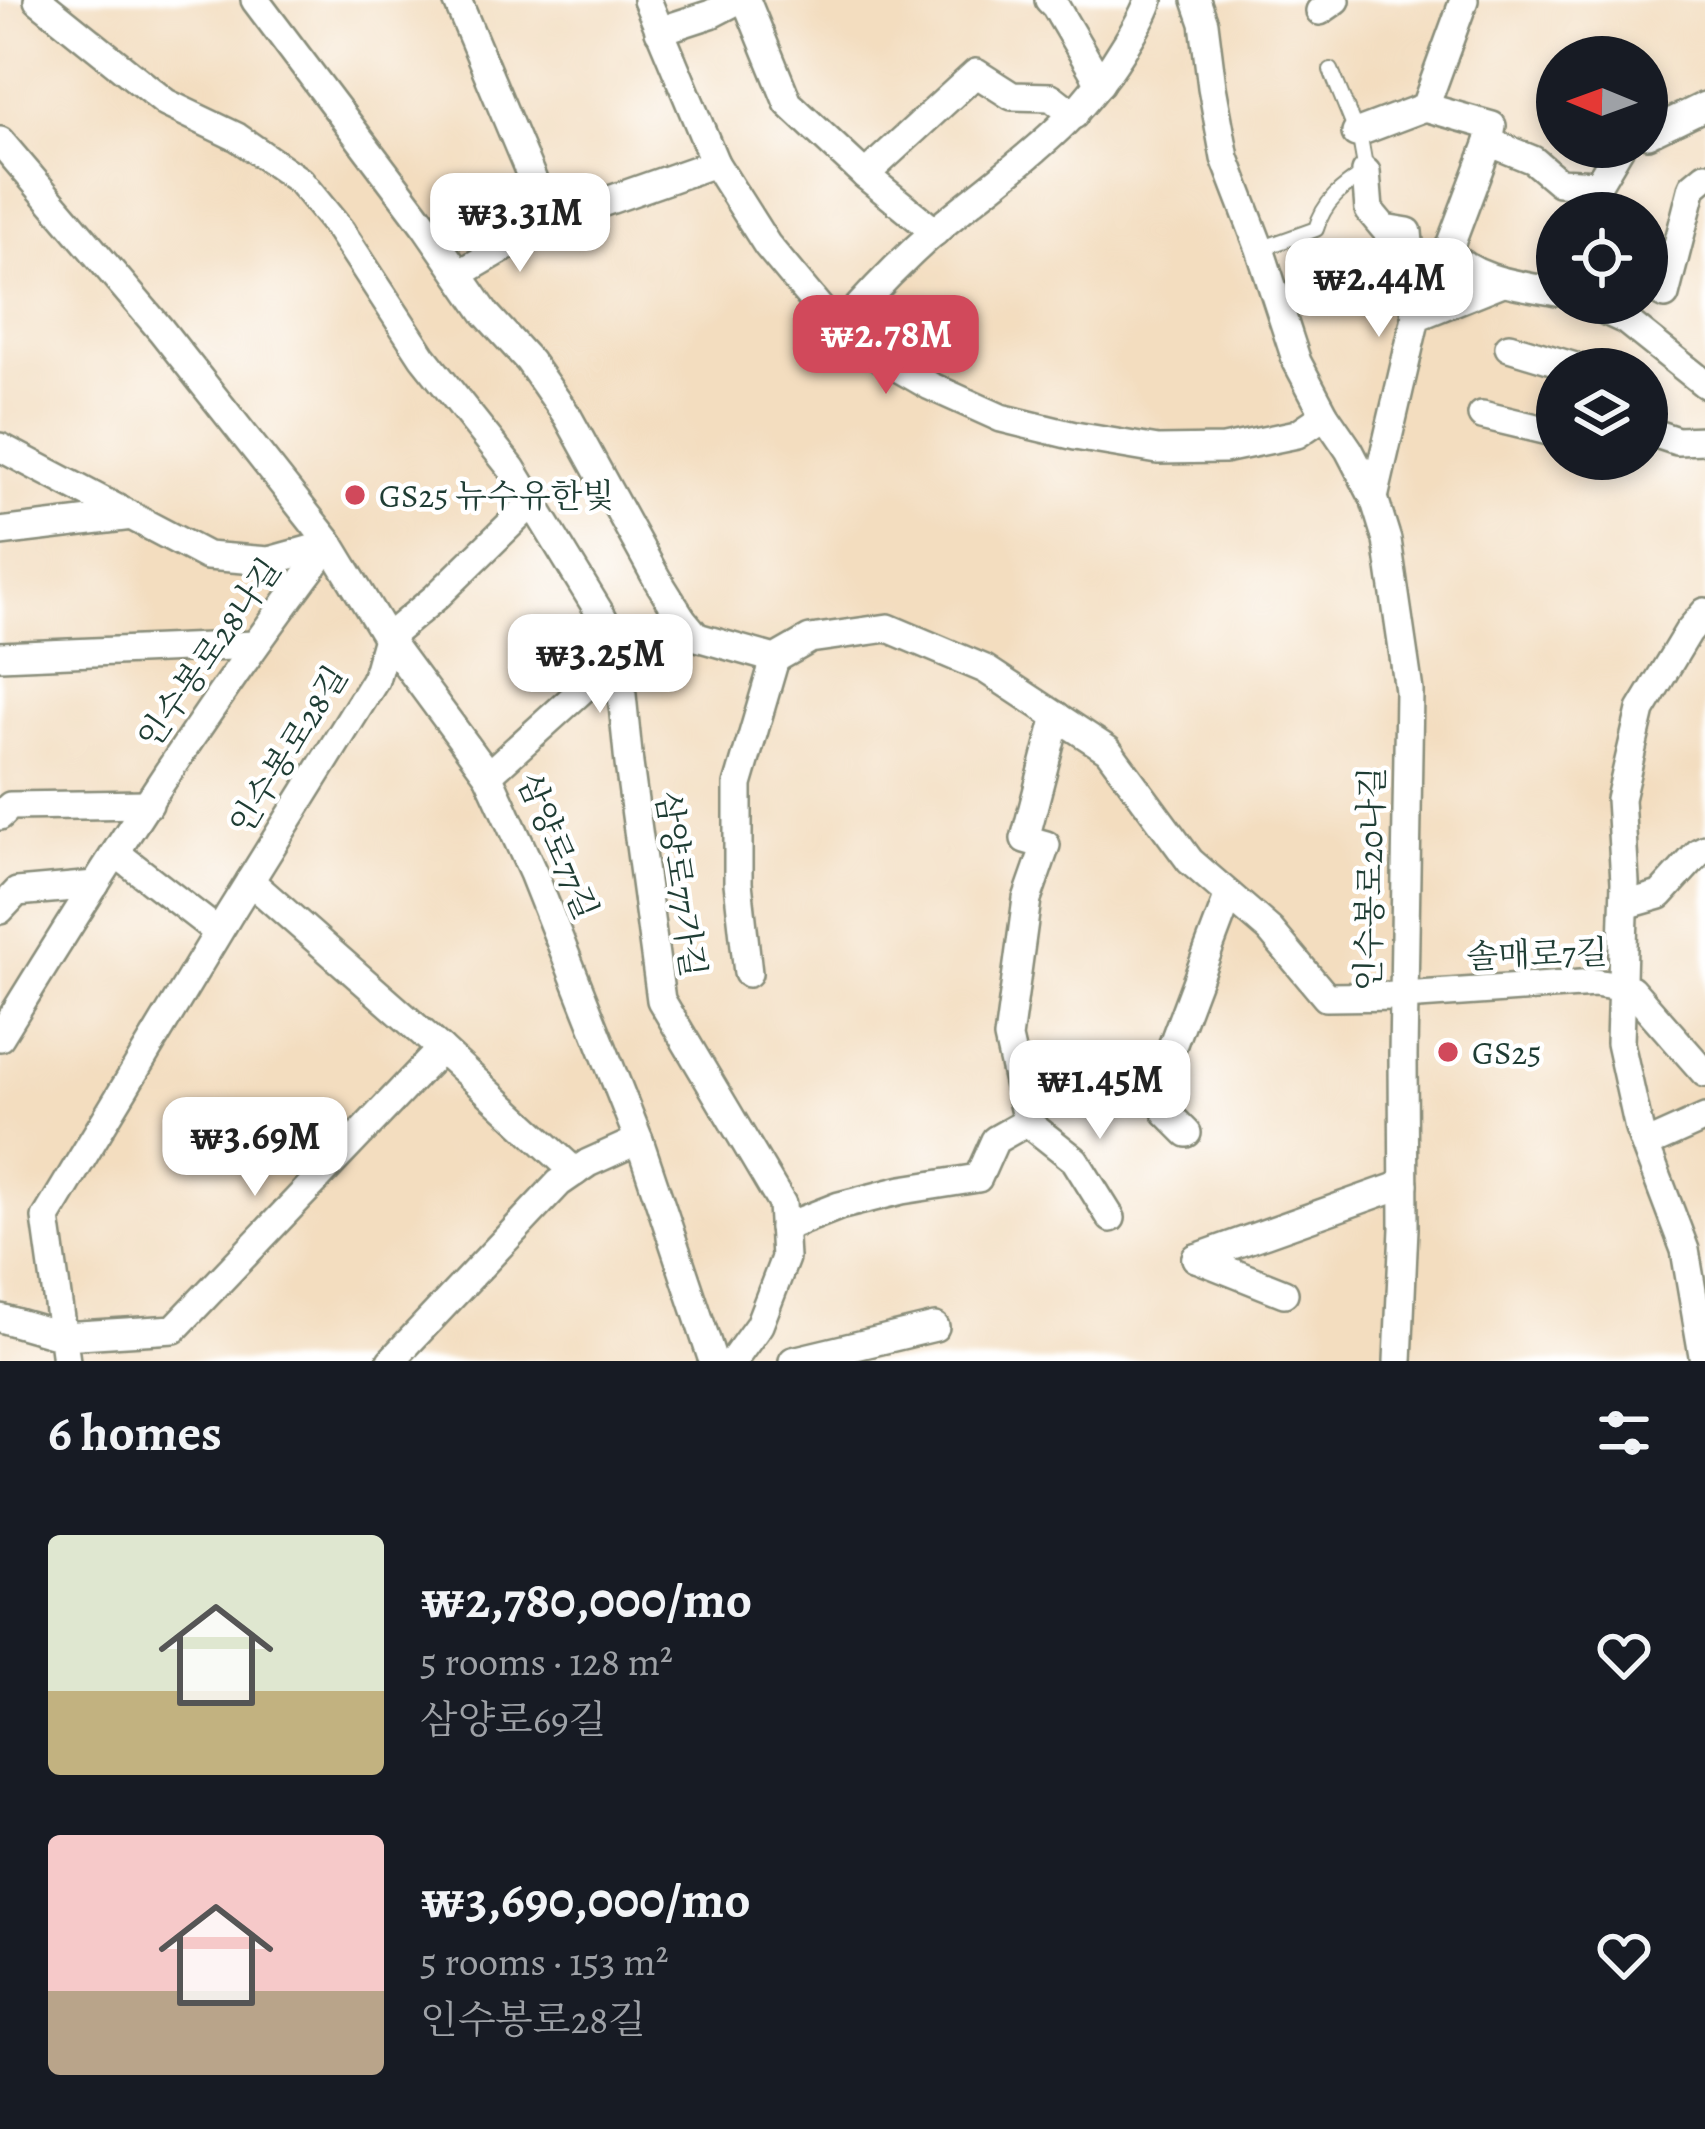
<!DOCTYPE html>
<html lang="en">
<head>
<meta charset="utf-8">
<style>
  body { margin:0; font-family:Alegreya,"Noto Serif KR",serif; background:#20242c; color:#f1f3f6; height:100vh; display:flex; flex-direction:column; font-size:45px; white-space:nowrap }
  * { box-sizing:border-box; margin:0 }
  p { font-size:39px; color:#9ea1a6 }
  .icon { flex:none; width:66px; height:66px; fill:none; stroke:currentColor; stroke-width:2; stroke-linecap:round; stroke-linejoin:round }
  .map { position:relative; height:1361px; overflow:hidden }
  .details { display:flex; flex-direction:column; background:#171b24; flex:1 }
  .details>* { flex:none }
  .needle { width:78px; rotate:271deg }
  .buttons { position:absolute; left:1536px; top:36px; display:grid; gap:24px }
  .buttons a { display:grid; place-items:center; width:132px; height:132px; border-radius:50%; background:#171b24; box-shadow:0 6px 18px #0003; font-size:60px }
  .price { position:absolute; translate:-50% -102px; padding:0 27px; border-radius:24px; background:#fff; color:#222; font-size:39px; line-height:78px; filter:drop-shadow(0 3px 6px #0008) }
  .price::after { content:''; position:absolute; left:50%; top:72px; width:36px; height:27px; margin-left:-18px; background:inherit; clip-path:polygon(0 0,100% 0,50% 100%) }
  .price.on { background:#d1495b; color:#fff }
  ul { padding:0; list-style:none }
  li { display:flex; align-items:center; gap:36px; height:300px; padding:0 48px }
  li span { display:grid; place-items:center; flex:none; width:336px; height:240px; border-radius:12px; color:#555 }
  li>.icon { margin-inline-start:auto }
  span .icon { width:144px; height:144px; fill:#fffc; stroke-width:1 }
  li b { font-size:51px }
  h2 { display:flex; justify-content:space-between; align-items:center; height:144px; padding:0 48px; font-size:51px }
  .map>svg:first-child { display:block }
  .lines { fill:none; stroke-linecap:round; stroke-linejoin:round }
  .lane-casing { stroke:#898d7a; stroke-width:18 }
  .street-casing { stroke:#898d7a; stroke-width:32 }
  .lane { stroke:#fff; stroke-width:14 }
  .street { stroke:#fff; stroke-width:27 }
  .poi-dot { fill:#d1495b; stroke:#fff; stroke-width:4.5 }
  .labels { text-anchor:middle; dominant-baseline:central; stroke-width:9; stroke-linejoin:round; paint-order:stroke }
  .poi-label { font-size:33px; fill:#1f3d34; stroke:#fff; text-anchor:start }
  .street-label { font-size:33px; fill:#1f3d34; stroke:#fff }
</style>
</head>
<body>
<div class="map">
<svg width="1705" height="1361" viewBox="0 0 1705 1361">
  <rect width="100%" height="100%" fill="#fff"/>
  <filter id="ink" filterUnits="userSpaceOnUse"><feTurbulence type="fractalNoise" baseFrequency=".00833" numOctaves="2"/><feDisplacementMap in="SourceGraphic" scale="24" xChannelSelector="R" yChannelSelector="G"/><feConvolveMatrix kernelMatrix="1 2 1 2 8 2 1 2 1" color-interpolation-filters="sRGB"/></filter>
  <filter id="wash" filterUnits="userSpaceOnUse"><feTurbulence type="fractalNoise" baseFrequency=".004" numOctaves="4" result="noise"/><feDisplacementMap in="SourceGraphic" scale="48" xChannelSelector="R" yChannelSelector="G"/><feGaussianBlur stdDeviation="2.7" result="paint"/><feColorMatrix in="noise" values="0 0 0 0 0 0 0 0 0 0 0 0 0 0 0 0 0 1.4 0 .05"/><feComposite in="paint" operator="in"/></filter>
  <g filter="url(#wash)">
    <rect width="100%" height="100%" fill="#f3ddbf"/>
  </g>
  <g filter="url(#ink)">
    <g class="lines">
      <g class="lane-casing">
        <path id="lane" d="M1260 249 1316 229C1324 201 1342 188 1366 172L1361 144 1331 70"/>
      </g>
      <g class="street-casing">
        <g id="street">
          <path d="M38 0 166 103 237 137 300 181 340 230 423 357 512 469 603 618 621 685 629 764 661 1000 782 1204 785 1258 759 1325 733 1361"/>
          <path d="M255 0 426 227 486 314 529 361 568 417 657 579 682 619 697 637 775 659 810 639 888 628 985 669 1108 750 1190 861 1270 930 1326 997 1404 996 1595 983 1631 989 1705 1073"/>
          <path d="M457 0 550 221"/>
          <path d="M647 0 715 163 767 245 822 311 871 352 930 386 1001 418 1075 436 1158 450 1224 449 1297 434 1325 415"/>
          <path d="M746 0 788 103 865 175 935 232"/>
          <path d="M1049 0 1055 6 1100 83"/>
          <path d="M1196 0 1204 23 1212 87 1225 158 1260 249 1297 362 1325 415 1349 450 1374 498 1387 540 1409 691 1403 1057 1404 1228 1398 1361"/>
          <path d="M1320 11 1336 0"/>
          <path d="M659 31 711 14 738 0"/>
          <path d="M1425 107 1492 126 1489 142"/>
          <path d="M1356 133 1425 107 1464 0"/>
          <path d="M1647 134 1705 106"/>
          <path d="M0 141 161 330 330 544 387 638 488 775 533 873 639 1140 713 1361"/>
          <path d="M1366 172 1369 210 1384 228 1408 232 1416 317"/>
          <path d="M865 175 976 73 1012 96 1051 97 1074 115"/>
          <path d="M459 274 550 221 715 163"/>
          <path d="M1647 286 1665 295 1693 186 1705 176"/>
          <path d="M1557 292C1520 285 1474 281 1448 251L1489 142 1533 160 1559 182 1598 184 1620 147"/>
          <path d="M1588 303 1625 320 1705 384"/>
          <path d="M841 327C873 290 908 254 946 222 1017 163 1079 125 1128 41 1136 28 1144 15 1149 0"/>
          <path d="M1509 347 1582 369"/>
          <path d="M1482 415 1557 433"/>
          <path d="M1647 431 1677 441 1705 440"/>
          <path d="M0 447 207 556 269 561 330 544"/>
          <path d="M1374 498 1416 317 1503 282"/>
          <path d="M0 532 132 516"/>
          <path d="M0 656 255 645"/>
          <path d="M1057 716 1025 839 1046 845 1027 899 1008 1038 1027 1122 1075 1160 1111 1218"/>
          <path d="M488 775 615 660 682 619"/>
          <path d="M0 816 10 806 149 804"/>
          <path d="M116 853 218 932"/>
          <path d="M250 881 441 1049 575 1172"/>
          <path d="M1625 905 1660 895 1699 852 1705 849"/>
          <path d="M0 910 17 892 95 885"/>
          <path d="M748 973 738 883V785L775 659"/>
          <path d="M0 1037C103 869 210 701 330 544"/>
          <path d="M1187 1133 1166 1112 1165 1065 1229 895"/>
          <path d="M1645 1145 1705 1118"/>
          <path d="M783 1228 839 1206 902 1190 978 1178 995 1140 1027 1122"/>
          <path d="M1196 1258 1404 1184"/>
          <path d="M1196 1258 1284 1293"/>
          <path d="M0 1318 63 1336 174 1329 441 1049"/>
          <path d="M66 1361 46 1218 230 913 375 680 387 638 436 597 532 503"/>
          <path d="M391 1361 559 1183 588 1163 639 1140"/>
          <path d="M793 1361 935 1327"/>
          <path d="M1704 1361 1685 1250 1639 1129 1620 1043 1625 882 1620 799 1641 710 1688 632 1705 612"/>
        </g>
      </g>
      <use href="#lane" class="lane"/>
      <use href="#street" class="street"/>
    </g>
  </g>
  <g class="poi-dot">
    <circle cx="355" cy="495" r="12"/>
    <circle cx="1448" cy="1052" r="12"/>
  </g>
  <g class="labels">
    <g class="poi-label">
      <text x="379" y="495">GS25 뉴수유한빛</text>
      <text x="1472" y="1052">GS25</text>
    </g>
    <g class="street-label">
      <text transform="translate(209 653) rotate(-55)">인수봉로28나길</text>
      <text transform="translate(288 750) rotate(-58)">인수봉로28길</text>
      <text transform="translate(558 846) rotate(67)">삼양로77길</text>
      <text transform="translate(1370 879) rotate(-89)">인수봉로20나길</text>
      <text transform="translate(681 884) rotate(82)">삼양로77가길</text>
      <text transform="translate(1537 954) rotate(-2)">솔매로7길</text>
    </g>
  </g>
</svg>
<div class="buttons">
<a><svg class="needle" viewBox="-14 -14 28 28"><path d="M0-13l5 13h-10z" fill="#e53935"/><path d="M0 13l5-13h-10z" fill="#9ea1a6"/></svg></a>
<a><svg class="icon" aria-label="locate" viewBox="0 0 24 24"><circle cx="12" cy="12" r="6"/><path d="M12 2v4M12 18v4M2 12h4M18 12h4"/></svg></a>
<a><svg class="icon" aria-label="layers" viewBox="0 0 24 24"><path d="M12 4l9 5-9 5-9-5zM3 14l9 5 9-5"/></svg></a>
</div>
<b class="price" style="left:520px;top:275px">₩3.31M</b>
<b class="price" style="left:1379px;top:340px">₩2.44M</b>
<b class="price on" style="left:886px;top:397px">₩2.78M</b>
<b class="price" style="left:600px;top:716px">₩3.25M</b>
<b class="price" style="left:1100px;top:1142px">₩1.45M</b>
<b class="price" style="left:255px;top:1199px">₩3.69M</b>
</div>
<section class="details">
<h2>6 homes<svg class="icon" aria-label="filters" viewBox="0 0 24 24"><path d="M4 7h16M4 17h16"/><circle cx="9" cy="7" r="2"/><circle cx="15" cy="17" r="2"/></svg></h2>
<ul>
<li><span style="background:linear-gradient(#dfe7d0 65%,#c2b280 0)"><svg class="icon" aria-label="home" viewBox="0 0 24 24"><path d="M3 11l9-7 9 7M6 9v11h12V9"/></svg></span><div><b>₩2,780,000/mo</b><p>5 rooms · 128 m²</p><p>삼양로69길</p></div><svg class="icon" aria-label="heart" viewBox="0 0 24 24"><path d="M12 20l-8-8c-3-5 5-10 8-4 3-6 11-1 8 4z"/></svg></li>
<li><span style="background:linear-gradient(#f6c9c9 65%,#b9a48a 0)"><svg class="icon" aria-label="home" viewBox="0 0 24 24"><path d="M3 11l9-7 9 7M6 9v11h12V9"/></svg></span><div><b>₩3,690,000/mo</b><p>5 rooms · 153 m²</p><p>인수봉로28길</p></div><svg class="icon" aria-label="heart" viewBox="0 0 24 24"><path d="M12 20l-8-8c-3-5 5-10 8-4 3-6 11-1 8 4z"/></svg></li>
</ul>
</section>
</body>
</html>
